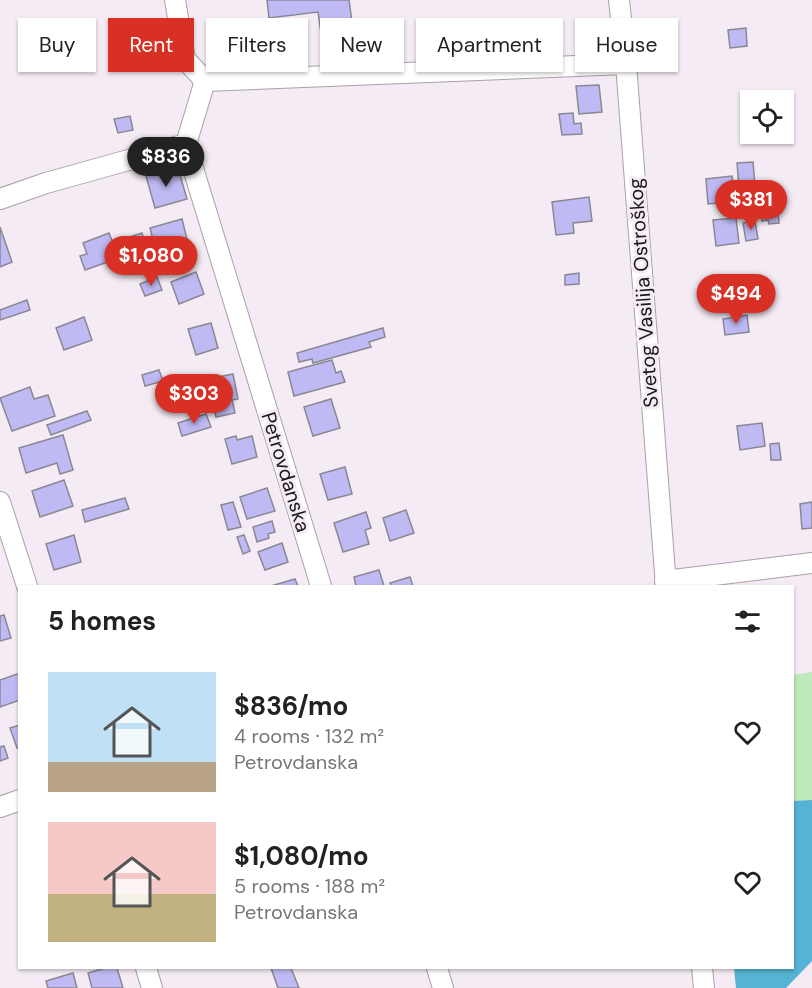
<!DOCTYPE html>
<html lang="en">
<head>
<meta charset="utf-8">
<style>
  body { margin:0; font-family:"DM Sans",sans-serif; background:#f6f6f6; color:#222; height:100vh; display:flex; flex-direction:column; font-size:22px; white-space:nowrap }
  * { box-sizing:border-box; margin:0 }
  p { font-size:20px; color:#767676 }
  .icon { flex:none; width:33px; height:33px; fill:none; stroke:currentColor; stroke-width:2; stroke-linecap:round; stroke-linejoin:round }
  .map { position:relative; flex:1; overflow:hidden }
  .details { position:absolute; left:18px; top:585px; width:776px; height:384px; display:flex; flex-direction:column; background:#fff; border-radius:0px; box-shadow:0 2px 4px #0004 }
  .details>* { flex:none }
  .banner { position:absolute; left:18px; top:18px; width:777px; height:54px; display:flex; gap:12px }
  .controls { position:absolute; left:740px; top:90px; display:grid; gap:12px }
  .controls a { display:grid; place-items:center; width:54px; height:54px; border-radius:0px; background:#fff; box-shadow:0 2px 4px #0004; font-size:30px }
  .price { position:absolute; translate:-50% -51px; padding:0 14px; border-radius:21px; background:#d93025; color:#fff; font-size:20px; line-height:39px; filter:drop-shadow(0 2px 3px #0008) }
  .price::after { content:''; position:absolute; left:50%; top:36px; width:18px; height:14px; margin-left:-9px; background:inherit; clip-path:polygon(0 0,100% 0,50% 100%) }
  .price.current { background:#222; color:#fff }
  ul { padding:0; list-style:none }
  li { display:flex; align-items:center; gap:18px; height:150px; padding:0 30px }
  li span { display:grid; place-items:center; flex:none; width:168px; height:120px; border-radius:0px; color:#555 }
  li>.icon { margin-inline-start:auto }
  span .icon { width:72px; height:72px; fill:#fffc; stroke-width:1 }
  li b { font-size:26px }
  h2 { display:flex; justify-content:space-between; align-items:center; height:72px; padding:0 30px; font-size:26px }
  .chip { padding:0 21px; border-radius:0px; background:#fff; box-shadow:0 2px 4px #0004; font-size:21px; line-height:54px }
  .chip.current { background:#d93025; color:#fff }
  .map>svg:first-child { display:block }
  .green { fill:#c0eabb }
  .water { fill:#56b3d4 }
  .building { fill:#c0baf4; stroke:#898892; stroke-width:1.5 }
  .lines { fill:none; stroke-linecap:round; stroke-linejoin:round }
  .minor-casing { stroke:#a9a1a9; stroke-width:22 }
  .minor { stroke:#fff; stroke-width:20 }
  .labels { text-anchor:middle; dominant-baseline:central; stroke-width:6; stroke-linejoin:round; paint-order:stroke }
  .street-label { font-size:20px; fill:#1a171a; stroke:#f4ebf4 }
</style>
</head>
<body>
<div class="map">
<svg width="812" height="988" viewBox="0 0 812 988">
  <rect width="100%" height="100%" fill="#f4ebf4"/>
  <path class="green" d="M812 672V800L792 801V675Z"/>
  <path class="water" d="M812 800V961L786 988H736L734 968H792V801Z"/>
  <g class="building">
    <path d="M267 0H349L353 29 321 33 318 12 269 18Z"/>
    <path d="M746 28 747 46 730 48 728 30Z"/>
    <path d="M599 85 602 112 579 114 576 86Z"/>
    <path d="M573 113 574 124 581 123 582 134 562 135 559 114Z"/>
    <path d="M130 116 133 130 118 133 114 119Z"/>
    <path d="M753 162 755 185 739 187 737 163Z"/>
    <path d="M174 168 176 176 180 175 187 199 155 208 146 176Z"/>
    <path d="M732 176 734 191 740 190 741 201 708 204 706 179Z"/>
    <path d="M589 197 592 221 573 223 574 233 556 235 552 202Z"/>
    <path d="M778 211 779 223 769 224 768 220 762 221 761 213Z"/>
    <path d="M736 218 739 243 716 246 713 220Z"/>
    <path d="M182 219 189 247 162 254 161 247 155 248 150 228Z"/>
    <path d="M755 221 758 239 746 241 743 223Z"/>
    <path d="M0 227 12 262 0 267Z"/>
    <path d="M109 233 119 258 85 270 80 256 87 254 83 243Z"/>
    <path d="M142 233 147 249 122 257 117 241Z"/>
    <path d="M196 272 204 294 179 304 171 282Z"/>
    <path d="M579 273V284L565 285V275Z"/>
    <path d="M157 277 162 290 145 296 140 284Z"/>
    <path d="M27 300 30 310 0 320V310Z"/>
    <path d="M747 315 749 332 725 335 723 319Z"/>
    <path d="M84 317 92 340 64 350 56 328Z"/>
    <path d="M211 323 218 348 196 355 188 329Z"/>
    <path d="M383 328 385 337 369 342 371 347 313 363 312 359 299 362 297 353Z"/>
    <path d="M332 360 336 373 341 371 345 382 294 396 288 372Z"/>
    <path d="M159 370 163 381 145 386 142 375Z"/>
    <path d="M233 374 238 399 232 400 235 413 216 417 208 379Z"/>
    <path d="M199 377 206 399 181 406 175 385Z"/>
    <path d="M30 387 34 399 48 395 55 416 12 431 0 398Z"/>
    <path d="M331 399 340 428 313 436 304 407Z"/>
    <path d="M87 411 91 420 51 435 47 425Z"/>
    <path d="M206 414 211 427 182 436 178 423Z"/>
    <path d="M762 423 765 446 740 450 737 426Z"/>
    <path d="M63 435 73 470 60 474 57 463 26 473 19 448Z"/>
    <path d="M236 436 237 440 252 436 257 457 232 464 225 439Z"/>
    <path d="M779 443 781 460H771L770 444Z"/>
    <path d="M345 467 352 494 328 500 320 474Z"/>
    <path d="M64 480 73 506 40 517 32 491Z"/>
    <path d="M267 488 275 511 247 519 240 497Z"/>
    <path d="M125 498 129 509 85 522 82 510Z"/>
    <path d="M233 502 241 527 228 530 221 505Z"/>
    <path d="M812 502V528L802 529 800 504Z"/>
    <path d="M406 510 414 533 390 541 383 518Z"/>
    <path d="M366 512 371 528 365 530 369 544 343 552 334 523Z"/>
    <path d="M272 521 275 532 268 534 269 538 257 542 253 527Z"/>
    <path d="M74 535 81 562 54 570 46 544Z"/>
    <path d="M244 535 250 551 243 554 237 537Z"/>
    <path d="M282 543 288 562 265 570 258 552Z"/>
    <path d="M379 570 384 586H356L354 577Z"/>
    <path d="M410 577 413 586H391L390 583Z"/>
    <path d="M295 579 298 586H271Z"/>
    <path d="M4 615 11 638 0 641V616Z"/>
    <path d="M20 673V700L0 707V680Z"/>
    <path d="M20 725V747L17 748 10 728Z"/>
    <path d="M4 746 8 758 0 761V747Z"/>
    <path d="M105 968H117L123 988H92L88 973Z"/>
    <path d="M271 968H291L299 988H278Z"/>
    <path d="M73 973 77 988H48L46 981Z"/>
  </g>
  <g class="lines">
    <g class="minor-casing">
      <g id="minor">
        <path d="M175 0 185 59 205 81 626 64"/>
        <path d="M619 0 626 64 666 586"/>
        <path d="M205 81 186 144 196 178 321 586"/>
        <path d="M0 199 46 183 186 144"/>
        <path d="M0 502 27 586"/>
        <path d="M665 581 812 563"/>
        <path d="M0 807 20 800"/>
        <path d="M146 968 152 988"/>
        <path d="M437 968 443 988"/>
        <path d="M702 968 704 988"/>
      </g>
    </g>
    <use href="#minor" class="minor"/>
  </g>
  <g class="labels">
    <g class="street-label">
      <text transform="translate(643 293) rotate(-94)">Svetog Vasilija Ostroškog</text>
      <text transform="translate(286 472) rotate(73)">Petrovdanska</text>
    </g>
  </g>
</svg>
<div class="controls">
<a><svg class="icon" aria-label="locate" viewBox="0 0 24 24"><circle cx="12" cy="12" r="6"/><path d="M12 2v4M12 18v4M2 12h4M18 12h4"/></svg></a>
</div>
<b class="price current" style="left:166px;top:188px">$836</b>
<b class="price" style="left:751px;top:231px">$381</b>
<b class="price" style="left:151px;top:287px">$1,080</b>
<b class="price" style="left:736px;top:325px">$494</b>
<b class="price" style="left:194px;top:425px">$303</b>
<div class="banner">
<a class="chip">Buy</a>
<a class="chip current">Rent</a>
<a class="chip">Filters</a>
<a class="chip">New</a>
<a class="chip">Apartment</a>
<a class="chip">House</a>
</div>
<section class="details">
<h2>5 homes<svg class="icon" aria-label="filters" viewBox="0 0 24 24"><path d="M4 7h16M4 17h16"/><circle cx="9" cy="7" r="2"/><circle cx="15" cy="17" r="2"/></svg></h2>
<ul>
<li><span style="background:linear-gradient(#bfe0f5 75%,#b9a48a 0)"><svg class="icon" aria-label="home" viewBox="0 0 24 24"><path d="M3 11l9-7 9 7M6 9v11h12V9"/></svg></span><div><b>$836/mo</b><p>4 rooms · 132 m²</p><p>Petrovdanska</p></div><svg class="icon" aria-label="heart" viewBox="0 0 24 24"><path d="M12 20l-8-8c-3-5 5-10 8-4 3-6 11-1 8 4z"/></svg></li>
<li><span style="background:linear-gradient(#f6c9c9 60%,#c2b280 0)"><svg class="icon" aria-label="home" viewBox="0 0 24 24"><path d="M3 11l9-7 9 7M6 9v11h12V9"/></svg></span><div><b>$1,080/mo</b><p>5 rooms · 188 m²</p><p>Petrovdanska</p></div><svg class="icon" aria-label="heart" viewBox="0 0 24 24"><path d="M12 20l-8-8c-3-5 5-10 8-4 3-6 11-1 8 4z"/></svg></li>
</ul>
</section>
</div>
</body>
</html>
